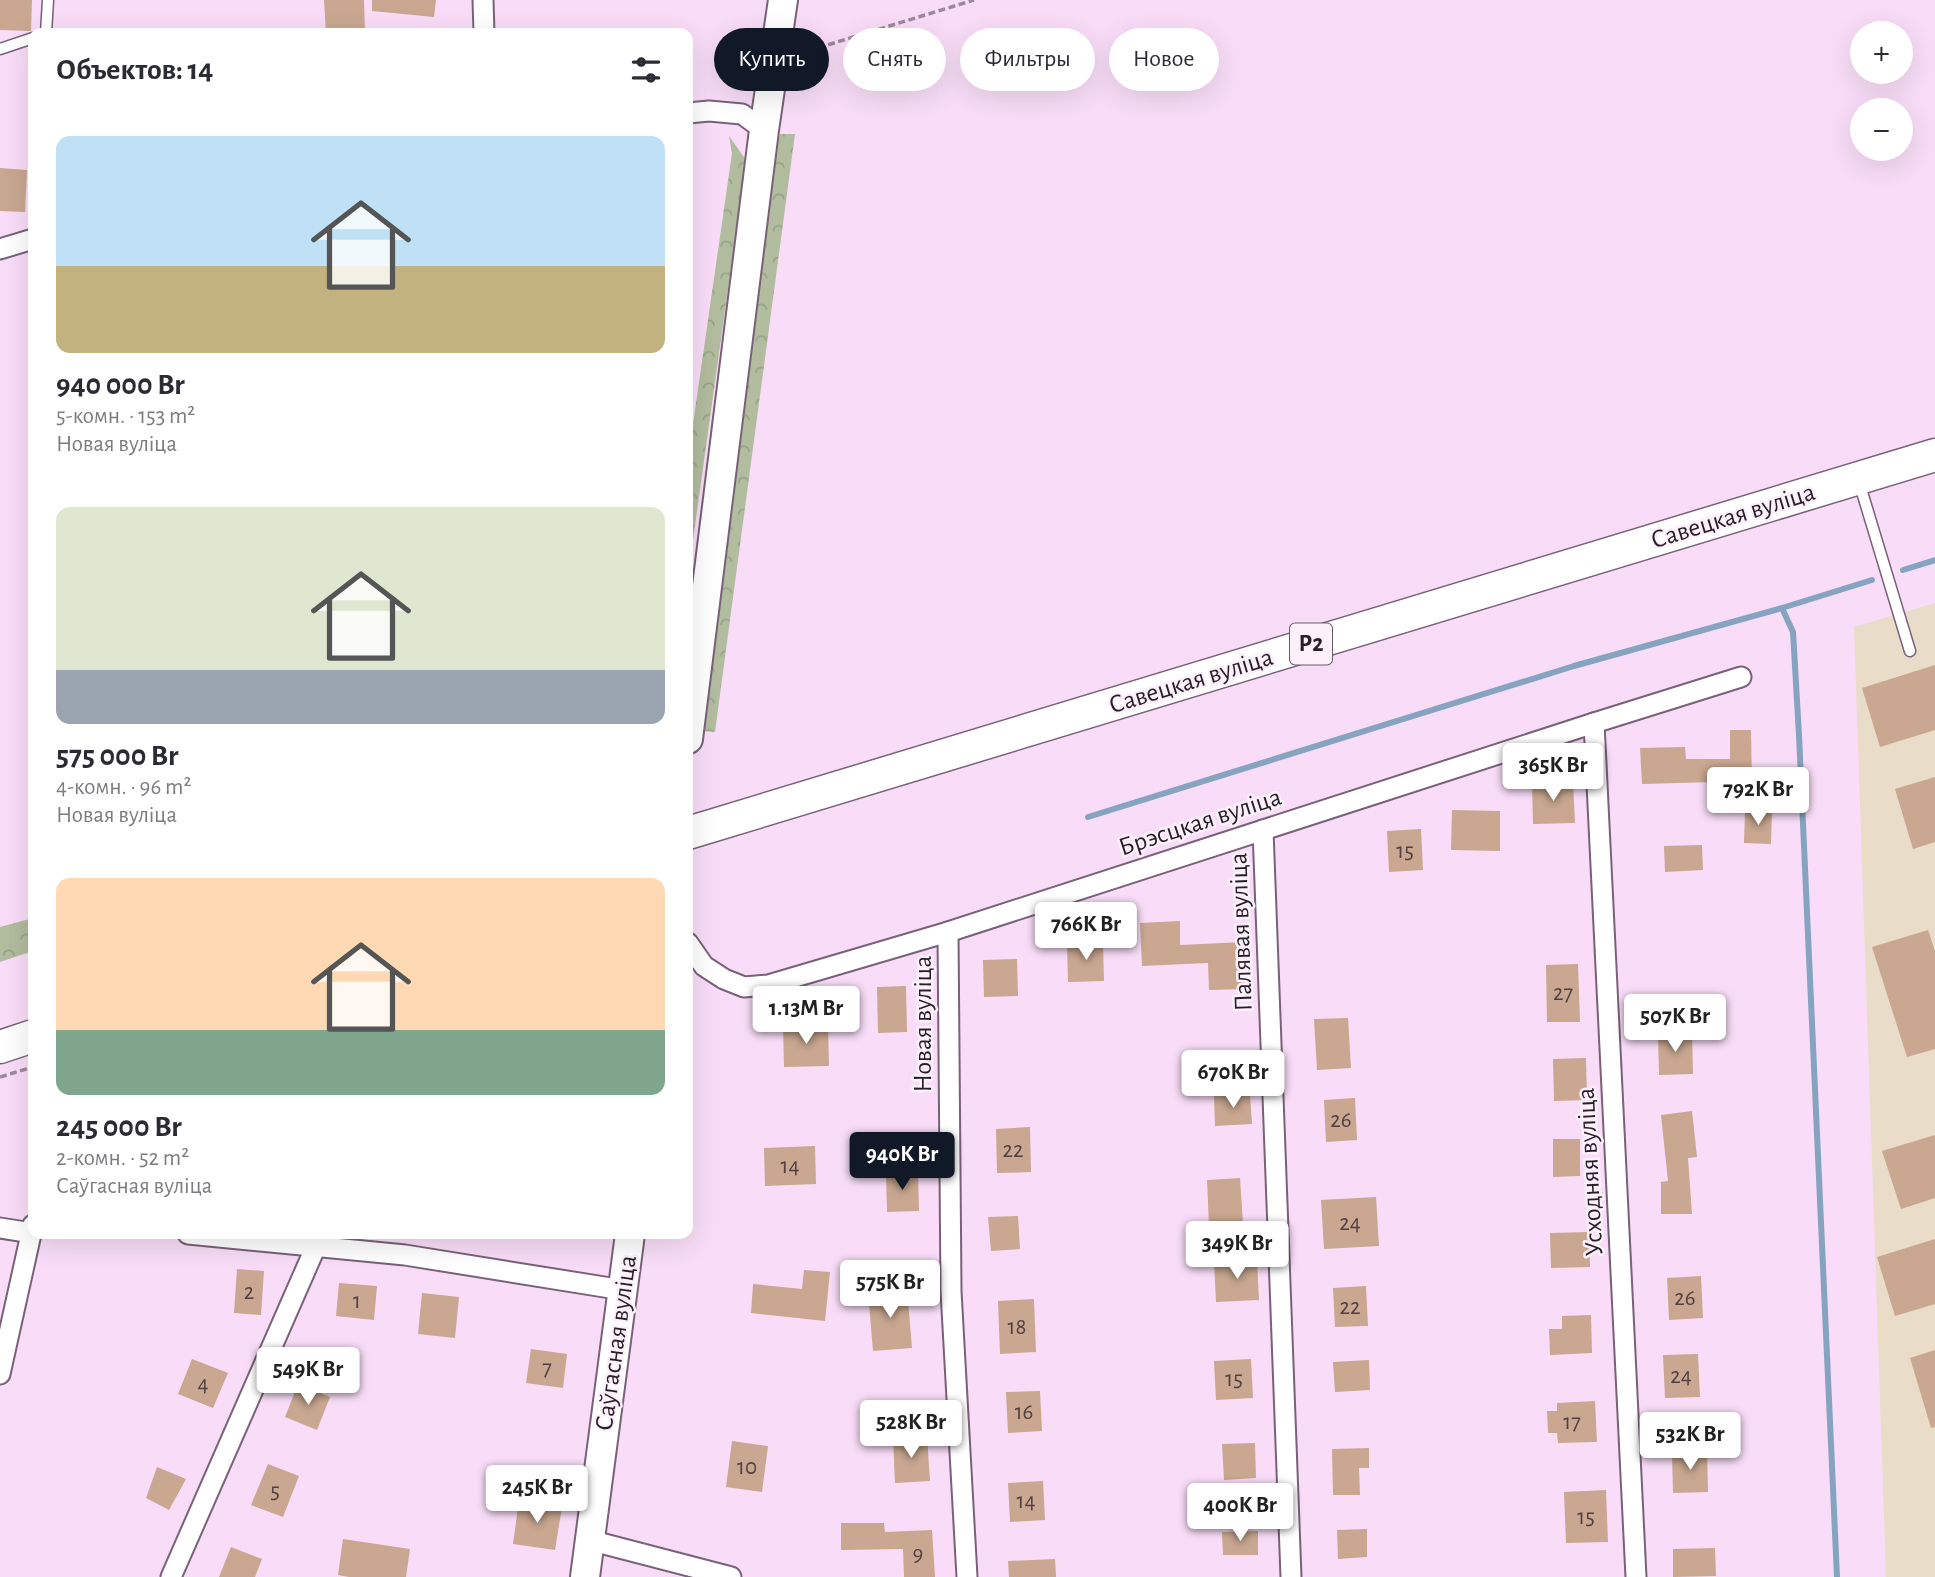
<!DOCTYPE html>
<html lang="ru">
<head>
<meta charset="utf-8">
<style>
  body { margin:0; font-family:"Alegreya Sans",sans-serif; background:#f7f7f7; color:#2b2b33; height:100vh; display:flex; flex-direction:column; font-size:26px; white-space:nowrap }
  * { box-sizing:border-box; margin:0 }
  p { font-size:23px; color:#7c7c81 }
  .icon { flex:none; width:38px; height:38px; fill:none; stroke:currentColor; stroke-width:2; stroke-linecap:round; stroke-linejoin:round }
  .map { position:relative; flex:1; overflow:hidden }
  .sheet { position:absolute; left:28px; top:28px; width:665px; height:1211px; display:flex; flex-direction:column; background:#fff; border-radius:14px; box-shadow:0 7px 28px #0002 }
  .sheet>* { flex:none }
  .hud { position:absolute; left:714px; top:28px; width:665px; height:63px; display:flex; gap:14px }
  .fabs { position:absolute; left:1850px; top:21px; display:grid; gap:14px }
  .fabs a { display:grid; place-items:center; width:63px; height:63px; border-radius:50%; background:#fff; box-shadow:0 7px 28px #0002; font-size:35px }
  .price { position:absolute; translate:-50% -60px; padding:0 16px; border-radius:7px; background:#fff; color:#222; font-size:23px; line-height:46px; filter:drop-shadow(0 2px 4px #0008) }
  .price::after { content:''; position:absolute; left:50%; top:42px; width:21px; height:16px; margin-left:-10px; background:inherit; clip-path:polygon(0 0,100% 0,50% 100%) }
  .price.current { background:#111827; color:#fff }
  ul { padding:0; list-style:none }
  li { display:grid; align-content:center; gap:14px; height:371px; padding:0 28px }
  li span { display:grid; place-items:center; height:217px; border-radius:14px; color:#555 }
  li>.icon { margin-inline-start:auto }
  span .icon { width:126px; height:126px; fill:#fffc; stroke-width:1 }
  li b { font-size:30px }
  h2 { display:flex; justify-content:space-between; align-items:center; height:84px; padding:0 28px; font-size:30px }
  .tag { padding:0 24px; border-radius:32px; background:#fff; box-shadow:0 7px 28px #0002; font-size:24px; line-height:63px }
  .tag.current { background:#111827; color:#fff }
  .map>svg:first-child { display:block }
  .industrial { fill:#e9dcc8 }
  .forest { fill:url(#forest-crowns) }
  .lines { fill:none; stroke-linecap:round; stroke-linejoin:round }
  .stream { stroke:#86a4bf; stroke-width:6 }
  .building { fill:#c9a790 }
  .lane-casing { stroke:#796178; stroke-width:13 }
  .street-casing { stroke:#796178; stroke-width:23 }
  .secondary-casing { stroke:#796178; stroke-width:32 }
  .primary-casing { stroke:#796178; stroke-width:35 }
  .path { stroke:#9d899d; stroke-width:3.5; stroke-dasharray:7 3.5; stroke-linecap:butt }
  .lane { stroke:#fff; stroke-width:10 }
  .street { stroke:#fff; stroke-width:19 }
  .secondary { stroke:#fff; stroke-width:28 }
  .primary { stroke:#fff; stroke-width:32 }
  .labels { text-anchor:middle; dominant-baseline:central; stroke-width:5; stroke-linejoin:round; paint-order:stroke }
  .number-label { font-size:23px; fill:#504041 }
  .shield { fill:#fcf1fb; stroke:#675d67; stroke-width:2 }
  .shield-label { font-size:24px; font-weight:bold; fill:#271e27 }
  .street-label { font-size:26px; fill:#271e27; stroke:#fcf1fb }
</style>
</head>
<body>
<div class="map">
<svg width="1935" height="1577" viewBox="0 0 1935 1577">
  <defs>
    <pattern id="forest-crowns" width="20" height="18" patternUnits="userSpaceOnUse" patternTransform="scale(1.75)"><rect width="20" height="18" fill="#b1bd9e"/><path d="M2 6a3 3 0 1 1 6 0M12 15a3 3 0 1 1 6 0" fill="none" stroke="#98a288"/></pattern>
  </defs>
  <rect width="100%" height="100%" fill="#f9ddf8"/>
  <path class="industrial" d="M1935 603V1577H1886L1854 627Z"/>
  <g class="forest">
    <path d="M780 134H795L715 732 702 731 765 188Z"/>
    <path d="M729 136 746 160 688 576V459L732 153Z"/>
    <path d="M33 918V951L0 962V927Z"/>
  </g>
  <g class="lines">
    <g class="stream">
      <path d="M1903 570 1935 560"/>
      <path d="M1782 608 1872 580"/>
      <path d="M1088 817 1574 666 1782 608 1793 632 1799 735 1837 1577"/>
    </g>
  </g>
  <g class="building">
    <path d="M0 0H32L31 31 0 30Z"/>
    <path d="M324 0H364L365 33H326Z"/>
    <path d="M372 0H436L434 17 372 11Z"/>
    <path d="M0 168 27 170 25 212 0 211Z"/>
    <path d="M1935 665V730L1880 747 1862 688Z"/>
    <path d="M1730 730H1751L1752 787H1714V782L1642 784 1640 748 1685 747 1686 759H1730Z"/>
    <path d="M1935 777V842L1913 849 1895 789Z"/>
    <path d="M1573 782 1575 823 1533 824 1532 783Z"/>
    <path d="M1452 810 1500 811V851L1451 850Z"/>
    <path d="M1745 810H1772L1771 844 1744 843Z"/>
    <path d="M1421 829 1423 870 1389 872 1387 831Z"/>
    <path d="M1702 845 1703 870 1665 872 1664 846Z"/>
    <path d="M1180 921V945L1244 942 1245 989 1209 990 1208 963 1142 966 1140 923Z"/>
    <path d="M1928 930 1935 951V1049L1907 1057 1872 947Z"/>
    <path d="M1103 943 1104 981 1068 982 1067 944Z"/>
    <path d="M1017 959 1018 996 984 997 983 960Z"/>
    <path d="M1578 964 1580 1022H1547L1546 965Z"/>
    <path d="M906 986 907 1032 878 1033 877 987Z"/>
    <path d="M1348 1018 1351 1068 1317 1070 1314 1019Z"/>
    <path d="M828 1025 829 1066 784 1067 783 1026Z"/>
    <path d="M1692 1033 1693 1074 1659 1075 1658 1034Z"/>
    <path d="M1586 1058 1587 1100 1554 1101 1553 1059Z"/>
    <path d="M1250 1094 1252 1124 1215 1126 1214 1096Z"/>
    <path d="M1355 1098 1357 1140 1326 1142 1324 1100Z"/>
    <path d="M1692 1111 1697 1157 1688 1158 1692 1214H1661V1182L1668 1181 1661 1115Z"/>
    <path d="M1030 1127 1031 1172 997 1173 996 1129Z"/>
    <path d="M1935 1135V1198L1901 1209 1882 1151Z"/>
    <path d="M1553 1139H1580V1176L1553 1177Z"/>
    <path d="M815 1146 816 1184 765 1186 764 1148Z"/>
    <path d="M918 1171 919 1211 887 1212 886 1172Z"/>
    <path d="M1240 1178 1243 1224 1209 1226 1207 1180Z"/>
    <path d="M1376 1197 1379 1246 1324 1249 1321 1200Z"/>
    <path d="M1018 1216 1020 1249 991 1251 988 1217Z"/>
    <path d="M1589 1232 1590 1267 1551 1268 1550 1233Z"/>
    <path d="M1935 1239V1304L1895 1316 1877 1257Z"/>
    <path d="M1257 1260 1259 1300 1216 1302 1214 1262Z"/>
    <path d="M237 1269 264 1271 261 1315 234 1313Z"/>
    <path d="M804 1270 830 1272 825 1321 751 1313 753 1284 802 1289Z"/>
    <path d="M1701 1276 1703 1318 1669 1320 1667 1278Z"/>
    <path d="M339 1283 377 1286 374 1320 336 1316Z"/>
    <path d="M1366 1286 1368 1326 1335 1327 1333 1288Z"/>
    <path d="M907 1288 912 1348 873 1351 868 1291Z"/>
    <path d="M422 1293 459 1297 455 1338 418 1334Z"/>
    <path d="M1034 1299 1036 1352 1000 1354 998 1301Z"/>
    <path d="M1591 1315 1592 1353 1550 1355 1549 1329H1562V1316Z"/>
    <path d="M531 1349 567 1354 563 1388 526 1383Z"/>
    <path d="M1935 1350V1427L1931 1428 1910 1358Z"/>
    <path d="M1698 1354 1700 1397 1665 1398 1663 1355Z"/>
    <path d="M192 1359 228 1373 213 1408 178 1394Z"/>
    <path d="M1251 1359 1253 1398 1216 1400 1214 1361Z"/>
    <path d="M1369 1360 1370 1390 1335 1392 1333 1362Z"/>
    <path d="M298 1384 330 1397 317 1430 285 1417Z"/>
    <path d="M1040 1391 1042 1431 1008 1433 1006 1392Z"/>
    <path d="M1595 1401 1597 1442 1558 1443 1557 1433H1548L1547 1411H1557V1403Z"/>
    <path d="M927 1436 930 1481 895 1483 893 1438Z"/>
    <path d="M732 1441 768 1446 762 1492 726 1487Z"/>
    <path d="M1255 1443 1256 1478 1224 1480 1222 1444Z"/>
    <path d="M1369 1448V1468H1359L1360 1495H1333L1332 1449Z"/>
    <path d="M1707 1451 1708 1492 1673 1493 1672 1453Z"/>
    <path d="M268 1464 299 1476 283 1517 251 1505Z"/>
    <path d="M157 1467 186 1479 169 1510 146 1498Z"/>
    <path d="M1043 1481 1045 1520 1010 1522 1008 1483Z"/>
    <path d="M1606 1490 1608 1542 1566 1543 1564 1492Z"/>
    <path d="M519 1501 562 1507 555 1550 513 1544Z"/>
    <path d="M841 1523H884L885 1532 932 1530 935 1577H904L903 1549 841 1550Z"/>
    <path d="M1367 1529V1557L1338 1559 1337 1530Z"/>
    <path d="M1258 1531V1555H1223L1222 1532Z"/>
    <path d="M343 1539 410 1549 406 1577H349L338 1575Z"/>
    <path d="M231 1547 262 1559 255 1577H219Z"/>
    <path d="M1715 1548 1716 1576 1673 1577V1549Z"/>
    <path d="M1055 1559 1056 1577H1009L1008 1561Z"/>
  </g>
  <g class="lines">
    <g class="lane-casing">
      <g id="lane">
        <path d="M46 33 48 0"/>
        <path d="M0 49 33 38"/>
        <path d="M1859 482 1910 651"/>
      </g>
    </g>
    <g class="street-casing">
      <g id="street">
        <path d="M483 0 484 33"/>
        <path d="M688 113 709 111 742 114 764 130"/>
        <path d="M0 249 33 239"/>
        <path d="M1594 723 1636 1577"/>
        <path d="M1263 830 1291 1577"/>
        <path d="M948 932 951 1291 967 1577"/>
        <path d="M688 943 704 966 724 979 744 987 768 985 948 932 1594 723 1741 677"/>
        <path d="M0 1228 32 1233"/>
        <path d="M188 1234 405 1255 623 1290"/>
        <path d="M0 1374 33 1225"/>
        <path d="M589 1540 731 1577"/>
        <path d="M171 1577 316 1246"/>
      </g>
    </g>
    <g class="secondary-casing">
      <g id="secondary">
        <path d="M688 739 764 130 783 0"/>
        <path d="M585 1577 630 1234"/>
      </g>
    </g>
    <g class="primary-casing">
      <g id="primary">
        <path d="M688 833 1935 455"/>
        <path d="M0 1047 33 1036"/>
      </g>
    </g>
    <g class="path">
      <path d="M798 54 974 0"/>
      <path d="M0 1077 33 1067"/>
    </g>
    <use href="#lane" class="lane"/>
    <use href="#street" class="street"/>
    <use href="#secondary" class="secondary"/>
    <use href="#primary" class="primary"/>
  </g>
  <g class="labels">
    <g class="number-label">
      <text x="1405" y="851">15</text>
      <text x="1563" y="993">27</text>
      <text x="1341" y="1120">26</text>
      <text x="1013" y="1150">22</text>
      <text x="790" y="1166">14</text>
      <text x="1350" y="1223">24</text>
      <text x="249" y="1292">2</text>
      <text x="1685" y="1298">26</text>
      <text x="357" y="1301">1</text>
      <text x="1350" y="1307">22</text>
      <text x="1017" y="1327">18</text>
      <text x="547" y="1368">7</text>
      <text x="1681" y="1376">24</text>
      <text x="1234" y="1379">15</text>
      <text x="203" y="1384">4</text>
      <text x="1024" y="1412">16</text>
      <text x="1572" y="1422">17</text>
      <text x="747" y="1467">10</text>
      <text x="275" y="1491">5</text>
      <text x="1026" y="1501">14</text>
      <text x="1586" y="1517">15</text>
      <text x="918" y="1554">9</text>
    </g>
    <rect class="shield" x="1290" y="623.5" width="42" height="41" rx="5"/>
    <g class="shield-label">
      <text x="1311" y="644">Р2</text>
    </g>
    <g class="street-label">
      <text transform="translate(1733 516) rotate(-17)">Савецкая вуліца</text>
      <text transform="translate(1191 681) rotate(-17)">Савецкая вуліца</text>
      <text transform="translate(1200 822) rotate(-18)">Брэсцкая вуліца</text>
      <text transform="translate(1241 932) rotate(-92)">Палявая вуліца</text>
      <text transform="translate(923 1024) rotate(-90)">Новая вуліца</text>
      <text transform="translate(1590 1172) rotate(-93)">Усходняя вуліца</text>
      <text transform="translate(616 1343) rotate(-82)">Саўгасная вуліца</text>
    </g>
  </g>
</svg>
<div class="fabs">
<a>+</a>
<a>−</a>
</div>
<b class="price" style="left:1553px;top:803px">365K Br</b>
<b class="price" style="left:1758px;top:827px">792K Br</b>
<b class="price" style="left:1086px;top:962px">766K Br</b>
<b class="price" style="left:806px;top:1046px">1.13M Br</b>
<b class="price" style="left:1675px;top:1054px">507K Br</b>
<b class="price" style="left:1233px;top:1110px">670K Br</b>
<b class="price current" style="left:902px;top:1192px">940K Br</b>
<b class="price" style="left:1237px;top:1281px">349K Br</b>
<b class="price" style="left:890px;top:1320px">575K Br</b>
<b class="price" style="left:308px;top:1407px">549K Br</b>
<b class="price" style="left:911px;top:1460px">528K Br</b>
<b class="price" style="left:1690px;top:1472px">532K Br</b>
<b class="price" style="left:537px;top:1525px">245K Br</b>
<b class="price" style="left:1240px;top:1543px">400K Br</b>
<div class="hud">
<a class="tag current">Купить</a>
<a class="tag">Снять</a>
<a class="tag">Фильтры</a>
<a class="tag">Новое</a>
</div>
<section class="sheet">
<h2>Объектов: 14<svg class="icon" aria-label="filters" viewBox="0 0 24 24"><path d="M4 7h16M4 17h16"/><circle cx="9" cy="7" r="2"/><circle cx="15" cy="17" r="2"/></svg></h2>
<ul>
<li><span style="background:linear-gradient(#bfe0f5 60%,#c2b280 0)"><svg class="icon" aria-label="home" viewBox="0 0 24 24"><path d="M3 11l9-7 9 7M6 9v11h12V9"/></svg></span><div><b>940 000 Br</b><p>5-комн. · 153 m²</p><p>Новая вуліца</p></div></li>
<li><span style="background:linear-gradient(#dfe7d0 75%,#9aa5b1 0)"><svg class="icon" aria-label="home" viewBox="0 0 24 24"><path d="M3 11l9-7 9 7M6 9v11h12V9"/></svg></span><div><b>575 000 Br</b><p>4-комн. · 96 m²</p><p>Новая вуліца</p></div></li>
<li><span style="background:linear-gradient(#ffd9b3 70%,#7fa58c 0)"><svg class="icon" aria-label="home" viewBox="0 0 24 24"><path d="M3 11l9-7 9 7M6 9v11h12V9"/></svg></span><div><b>245 000 Br</b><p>2-комн. · 52 m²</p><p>Саўгасная вуліца</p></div></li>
</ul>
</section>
</div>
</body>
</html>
